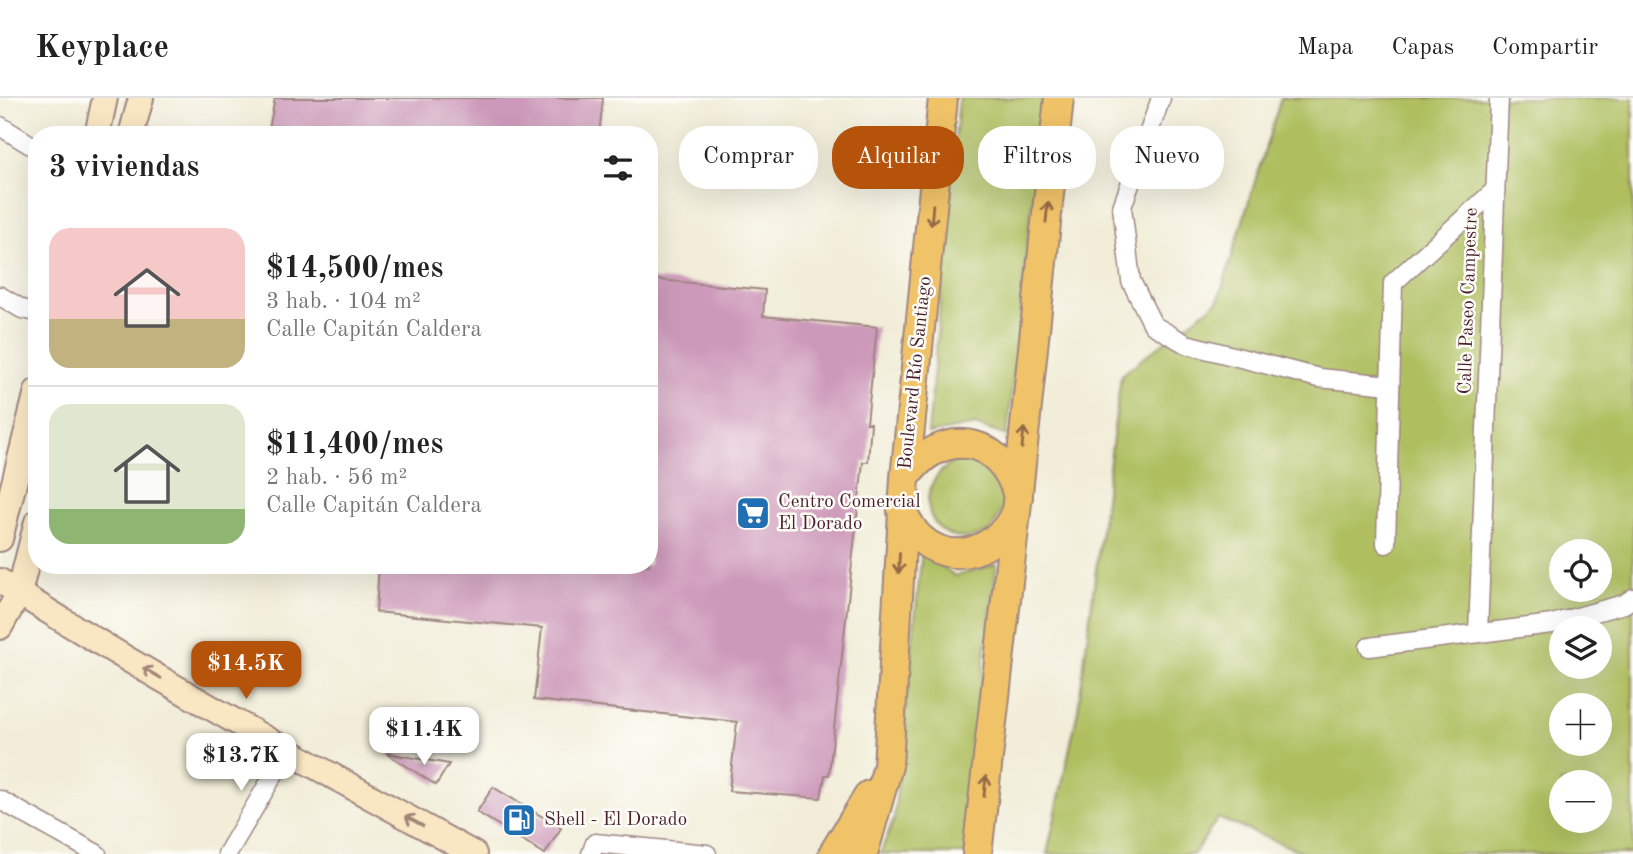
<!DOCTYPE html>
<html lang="es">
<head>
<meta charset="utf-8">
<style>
  body { margin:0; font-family:"Old Standard TT",serif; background:#f2f2f2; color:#222; height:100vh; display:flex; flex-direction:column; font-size:26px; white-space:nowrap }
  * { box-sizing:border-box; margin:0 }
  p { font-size:23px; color:#767676 }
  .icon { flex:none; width:38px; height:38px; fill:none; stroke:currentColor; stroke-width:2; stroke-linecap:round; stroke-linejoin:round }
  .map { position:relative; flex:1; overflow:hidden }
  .side { position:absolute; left:28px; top:28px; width:630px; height:448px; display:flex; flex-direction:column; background:#fff; border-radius:28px; box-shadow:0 7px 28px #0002 }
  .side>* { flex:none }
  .banner { position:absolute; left:679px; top:28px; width:665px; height:63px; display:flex; gap:14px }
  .buttons { position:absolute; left:1549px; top:441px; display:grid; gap:14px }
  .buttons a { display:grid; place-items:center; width:63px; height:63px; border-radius:50%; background:#fff; box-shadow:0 7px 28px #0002; font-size:35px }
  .price { position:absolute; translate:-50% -60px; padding:0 16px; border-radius:14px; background:#fff; color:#222; font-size:23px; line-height:46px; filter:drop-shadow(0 2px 4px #0008) }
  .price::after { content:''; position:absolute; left:50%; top:42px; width:21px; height:16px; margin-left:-10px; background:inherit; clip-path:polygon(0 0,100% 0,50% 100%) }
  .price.on { background:#b45309; color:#fff }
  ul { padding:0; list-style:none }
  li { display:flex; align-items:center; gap:21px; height:175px; padding:0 21px }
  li+li { border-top:2px solid #e0e0e0 }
  li span { display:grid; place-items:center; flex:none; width:196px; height:140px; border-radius:21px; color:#555 }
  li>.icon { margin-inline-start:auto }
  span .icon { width:84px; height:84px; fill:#fffc; stroke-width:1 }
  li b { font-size:30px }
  h2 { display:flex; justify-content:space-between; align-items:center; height:84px; padding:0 21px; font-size:30px }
  .tag { padding:0 24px; border-radius:28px; background:#fff; box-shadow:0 7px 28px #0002; font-size:24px; line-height:63px }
  .tag.on { background:#b45309; color:#fff }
  header { display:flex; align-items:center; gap:42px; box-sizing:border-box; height:98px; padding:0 35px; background:#fff; border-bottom:2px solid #e0e0e0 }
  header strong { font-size:33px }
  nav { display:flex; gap:38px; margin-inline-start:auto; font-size:24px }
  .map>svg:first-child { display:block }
  .green { fill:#afbf61; stroke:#7c6f46; stroke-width:2; fill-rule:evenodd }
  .building { fill:#cd99ba }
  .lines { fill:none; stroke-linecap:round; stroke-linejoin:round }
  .street-casing { stroke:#9e8682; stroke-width:21 }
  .secondary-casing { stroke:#9e8682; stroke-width:28 }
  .primary-casing { stroke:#9e8682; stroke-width:32 }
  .street { stroke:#fff; stroke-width:18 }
  .secondary { stroke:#f9e7c3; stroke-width:24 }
  .primary { stroke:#f0c369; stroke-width:28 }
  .oneway { stroke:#956947 }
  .oneway2 { stroke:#a28377 }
  .labels { text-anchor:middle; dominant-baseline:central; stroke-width:5; stroke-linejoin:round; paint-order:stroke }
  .street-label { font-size:19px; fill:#4a1f2b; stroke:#fdfcf7 }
  .poi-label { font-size:19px; fill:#4a1f2b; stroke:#fdfcf7; text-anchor:start }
</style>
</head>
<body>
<header>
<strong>Keyplace</strong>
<nav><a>Mapa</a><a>Capas</a><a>Compartir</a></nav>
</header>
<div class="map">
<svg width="1633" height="756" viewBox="0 0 1633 756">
  <rect width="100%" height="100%" fill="#fdfcf7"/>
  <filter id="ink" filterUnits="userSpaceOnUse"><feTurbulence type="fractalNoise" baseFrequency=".0143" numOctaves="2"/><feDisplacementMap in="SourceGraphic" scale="14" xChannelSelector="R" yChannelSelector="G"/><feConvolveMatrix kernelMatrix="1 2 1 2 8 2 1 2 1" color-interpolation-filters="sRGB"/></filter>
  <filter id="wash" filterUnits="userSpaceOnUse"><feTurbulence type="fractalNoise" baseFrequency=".00686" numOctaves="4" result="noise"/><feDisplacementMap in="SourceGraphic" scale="28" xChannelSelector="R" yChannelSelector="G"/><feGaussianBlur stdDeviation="1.57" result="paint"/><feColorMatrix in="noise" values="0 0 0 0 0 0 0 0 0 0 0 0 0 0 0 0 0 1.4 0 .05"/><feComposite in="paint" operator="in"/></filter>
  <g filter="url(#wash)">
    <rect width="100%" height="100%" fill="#f1edd8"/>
    <g class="green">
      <path d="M959 0H1043L1007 338 975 327 928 336Z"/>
      <path d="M1281 0H1633V756H1307L1218 720 1194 756H1047L1078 612 1121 277 1218 203ZM1561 453H1600V492H1561ZM1561 530H1600V569H1561ZM1561 607H1600V646H1561ZM1561 684H1600V723H1561Z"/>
      <path d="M962 361H975L988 365 1008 400 991 433C983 436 973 441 965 440 920 439 913 377 962 361Z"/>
      <path d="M922 453 955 478 997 466 984 562 966 756H880L894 721Z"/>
    </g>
    <g id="blocks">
      <g class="building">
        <path d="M275 0H603L599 37H268Z"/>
        <path d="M649 181 765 192 763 218 877 229 867 325H871L868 364H863L829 677H825L821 700 729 693 737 624 534 602 542 530 376 514 379 467H649Z"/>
        <path d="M386 655 449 666 436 687Z"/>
        <path d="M493 689 561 730 545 756 477 714Z"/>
      </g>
    </g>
  </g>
  <g filter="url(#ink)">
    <use href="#blocks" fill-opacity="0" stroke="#9e8682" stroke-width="2"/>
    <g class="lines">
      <g class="street-casing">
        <g id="street">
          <path d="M1161 0 1122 109 1131 183 1153 227 1186 246 1319 280 1390 287"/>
          <path d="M0 28 37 51"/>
          <path d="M0 198 22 211 37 214"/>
          <path d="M1386 446 1393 185 1494 93"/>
          <path d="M1478 535 1499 0"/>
          <path d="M1369 549 1552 526 1624 506 1633 500"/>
          <path d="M0 702 97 756"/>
          <path d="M227 756 287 654"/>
          <path d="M591 756 595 745 707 756"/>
        </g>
      </g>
      <g class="secondary-casing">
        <g id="secondary">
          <path d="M97 37 105 0"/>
          <path d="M131 37 141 0"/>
          <path d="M0 441 37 293"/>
          <path d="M0 483C154 581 314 668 474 756"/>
          <path d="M0 529 19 495 37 424"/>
        </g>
      </g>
      <g class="primary-casing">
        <g id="primary">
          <path d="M905 380C940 328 1001 336 1018 398"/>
          <path d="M902 413C907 423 912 433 920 440 953 470 997 452 1015 416"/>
          <path d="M833 756 869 697"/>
          <path d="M863 756 888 668 905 380 943 0"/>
          <path d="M977 756 1016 414 1059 0"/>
        </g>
      </g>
      <use href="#street" class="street"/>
      <use href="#secondary" class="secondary"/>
      <use href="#primary" class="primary"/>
    </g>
    <defs><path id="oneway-shaft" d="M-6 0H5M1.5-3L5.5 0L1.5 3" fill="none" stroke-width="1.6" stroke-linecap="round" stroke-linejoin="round" transform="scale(1.75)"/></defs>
    <g class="oneway">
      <use href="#oneway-shaft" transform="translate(1047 114) rotate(-84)"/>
      <use href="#oneway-shaft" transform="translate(932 117) rotate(95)"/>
      <use href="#oneway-shaft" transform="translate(1023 340) rotate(-84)"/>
      <use href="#oneway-shaft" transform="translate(899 465) rotate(93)"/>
      <use href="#oneway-shaft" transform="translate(985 688) rotate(-84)"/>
    </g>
    <g class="oneway2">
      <use href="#oneway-shaft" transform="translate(152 575) rotate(-150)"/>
      <use href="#oneway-shaft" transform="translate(414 723) rotate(-151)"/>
    </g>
  </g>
  <defs>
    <g id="supermarket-square" transform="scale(1.75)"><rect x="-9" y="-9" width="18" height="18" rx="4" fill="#1f6fb2" stroke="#fdfcf7"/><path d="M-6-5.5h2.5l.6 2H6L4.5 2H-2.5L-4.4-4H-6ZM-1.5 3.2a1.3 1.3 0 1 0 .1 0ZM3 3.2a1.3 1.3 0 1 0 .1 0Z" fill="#fff"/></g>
    <g id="fuel-square" transform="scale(1.75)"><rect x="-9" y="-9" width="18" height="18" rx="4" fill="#1f6fb2" stroke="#fdfcf7"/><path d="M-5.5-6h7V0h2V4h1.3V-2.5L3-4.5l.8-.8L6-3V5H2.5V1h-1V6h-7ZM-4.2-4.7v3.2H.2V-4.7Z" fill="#fff"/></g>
  </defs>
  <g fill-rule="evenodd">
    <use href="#supermarket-square" x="753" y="415"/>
    <use href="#fuel-square" x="519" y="722"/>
  </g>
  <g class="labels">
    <g class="street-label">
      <text transform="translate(1469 203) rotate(-88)">Calle Paseo Campestre</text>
      <text transform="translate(916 275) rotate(-84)">Boulevard Río Santiago</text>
    </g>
    <g class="poi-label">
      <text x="778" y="404">Centro Comercial<tspan x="778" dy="22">El Dorado</tspan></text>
      <text x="544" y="722">Shell - El Dorado</text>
    </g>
  </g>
</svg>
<div class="buttons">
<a><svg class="icon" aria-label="locate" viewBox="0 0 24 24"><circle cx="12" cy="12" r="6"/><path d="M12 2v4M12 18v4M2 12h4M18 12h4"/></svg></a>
<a><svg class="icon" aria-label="layers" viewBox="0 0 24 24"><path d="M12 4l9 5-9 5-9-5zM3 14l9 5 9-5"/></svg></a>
<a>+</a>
<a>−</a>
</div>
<b class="price on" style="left:246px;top:603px">$14.5K</b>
<b class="price" style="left:424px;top:669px">$11.4K</b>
<b class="price" style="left:241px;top:695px">$13.7K</b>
<div class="banner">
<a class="tag">Comprar</a>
<a class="tag on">Alquilar</a>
<a class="tag">Filtros</a>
<a class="tag">Nuevo</a>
</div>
<section class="side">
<h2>3 viviendas<svg class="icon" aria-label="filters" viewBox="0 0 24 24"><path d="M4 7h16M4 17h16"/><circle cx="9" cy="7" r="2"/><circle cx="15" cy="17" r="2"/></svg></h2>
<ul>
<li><span style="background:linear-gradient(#f6c9c9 65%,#c2b280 0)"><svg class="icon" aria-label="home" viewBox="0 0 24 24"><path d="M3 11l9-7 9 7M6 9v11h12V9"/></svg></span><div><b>$14,500/mes</b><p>3 hab. · 104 m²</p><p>Calle Capitán Caldera</p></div></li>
<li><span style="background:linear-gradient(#dfe7d0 75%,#8fb573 0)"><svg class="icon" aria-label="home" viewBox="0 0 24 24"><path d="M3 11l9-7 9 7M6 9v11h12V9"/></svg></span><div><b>$11,400/mes</b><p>2 hab. · 56 m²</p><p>Calle Capitán Caldera</p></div></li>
</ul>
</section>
</div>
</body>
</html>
